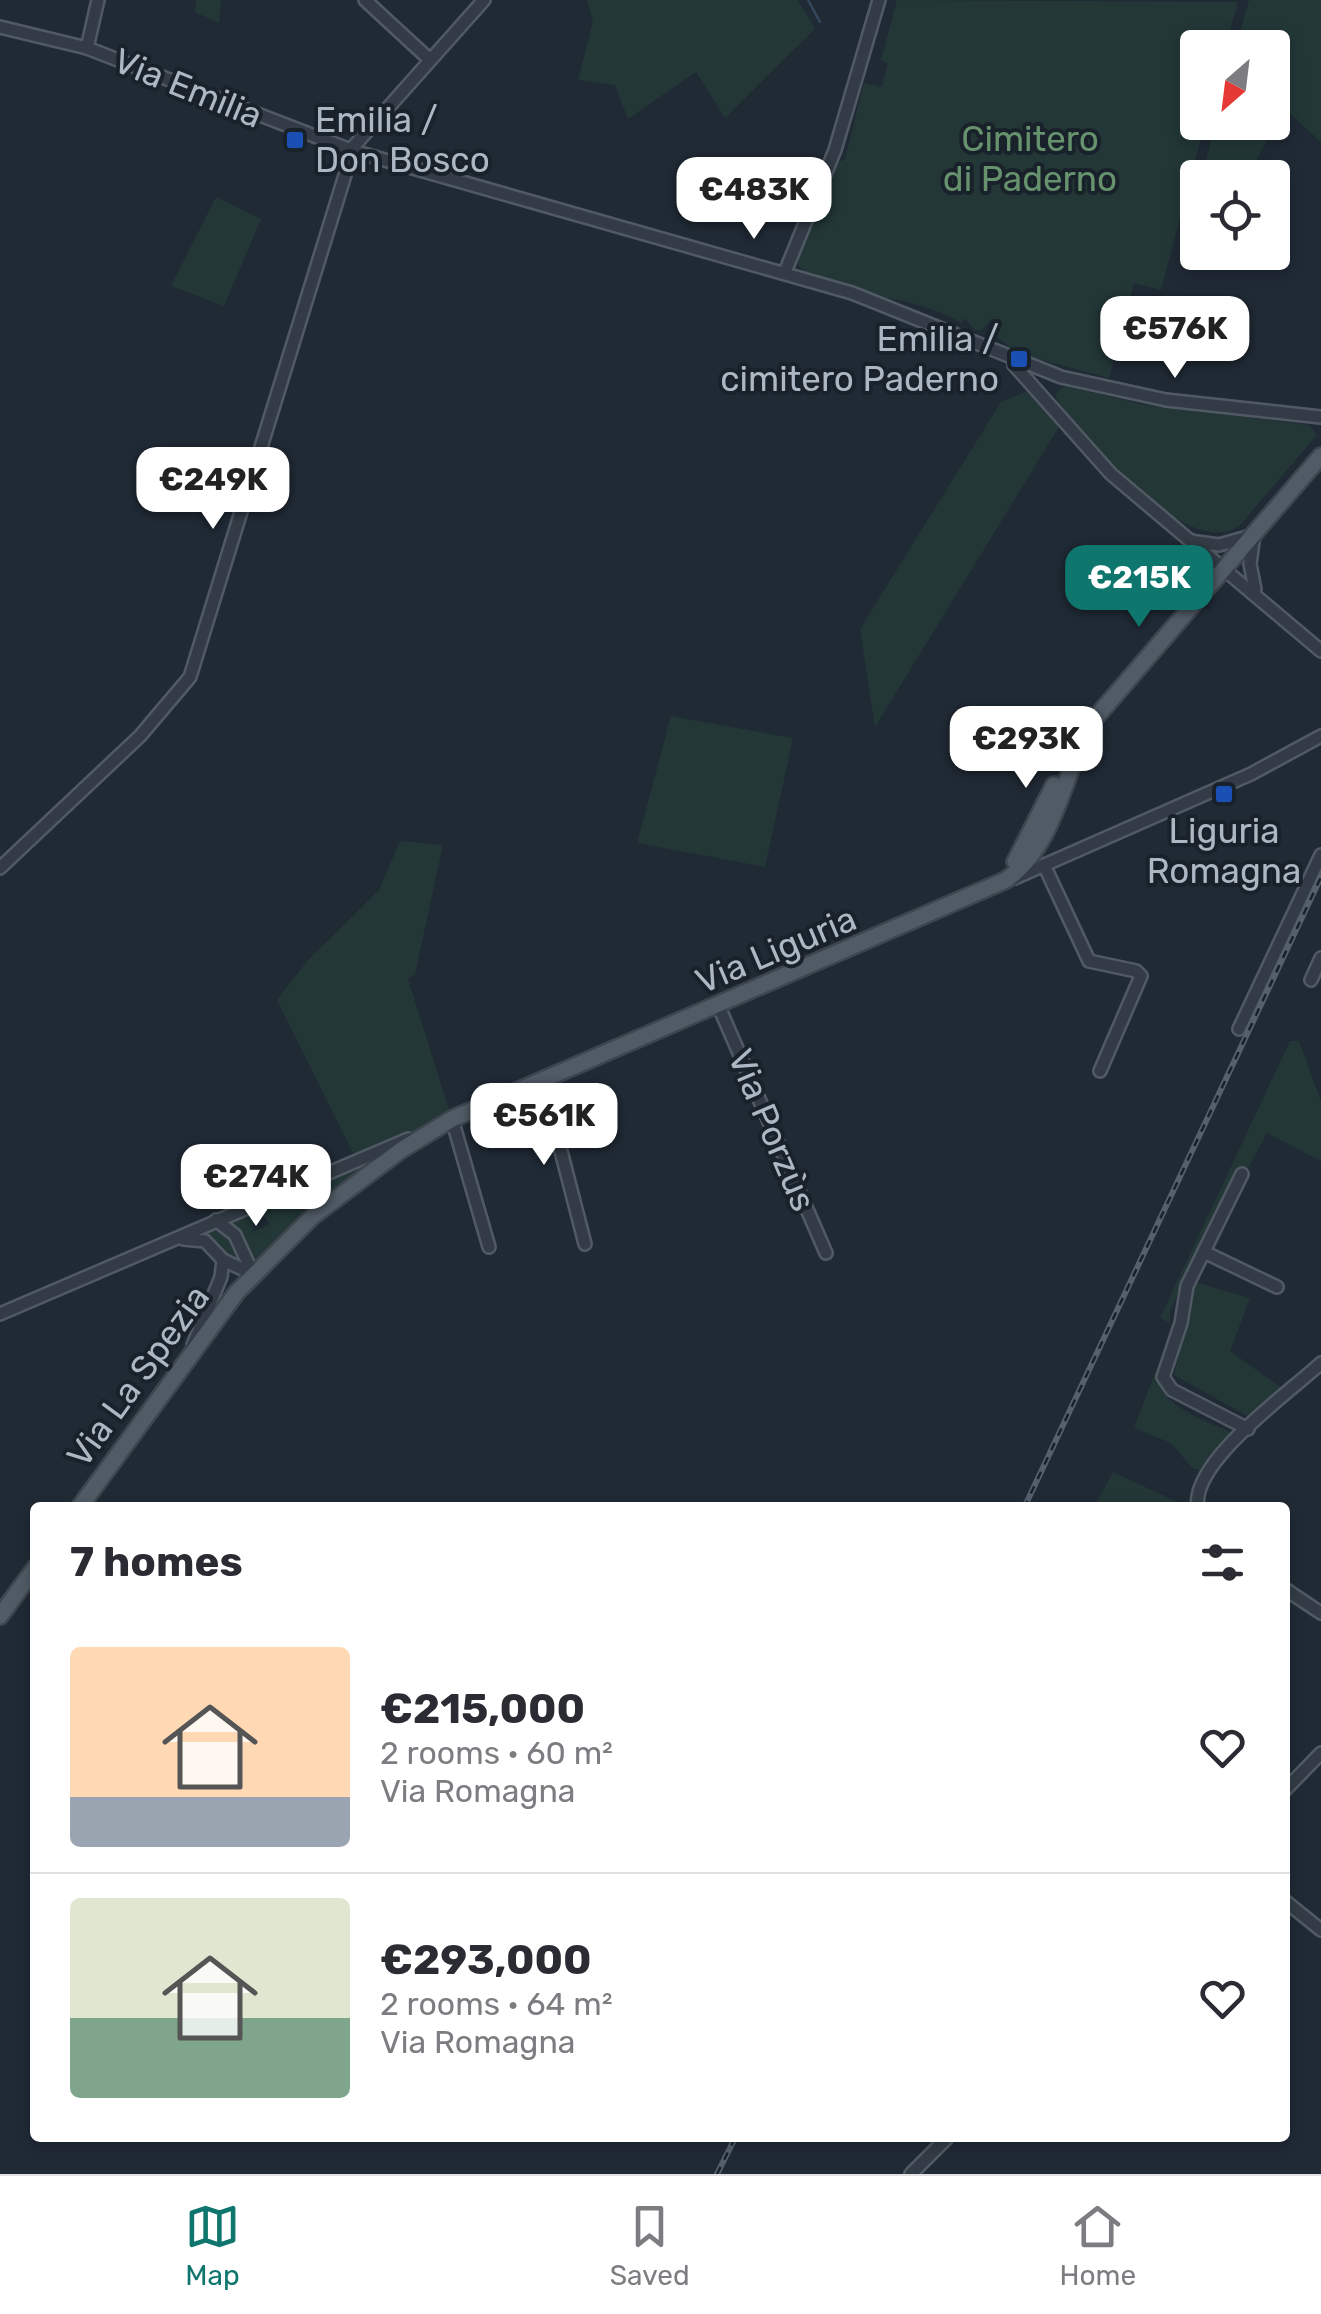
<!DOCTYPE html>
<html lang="en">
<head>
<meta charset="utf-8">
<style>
  body { margin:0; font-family:Rubik,sans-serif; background:#f7f7f7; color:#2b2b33; height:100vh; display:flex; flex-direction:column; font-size:38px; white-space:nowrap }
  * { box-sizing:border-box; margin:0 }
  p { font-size:32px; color:#7c7c81 }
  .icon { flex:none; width:55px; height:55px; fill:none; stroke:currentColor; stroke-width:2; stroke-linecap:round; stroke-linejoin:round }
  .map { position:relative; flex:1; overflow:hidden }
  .sheet { position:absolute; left:30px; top:1502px; width:1260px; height:640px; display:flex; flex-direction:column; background:#fff; border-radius:10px; box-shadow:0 5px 15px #0003 }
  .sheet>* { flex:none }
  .needle { width:65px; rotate:208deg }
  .buttons { position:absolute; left:1180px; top:30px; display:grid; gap:20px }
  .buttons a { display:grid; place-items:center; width:110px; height:110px; border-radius:10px; background:#fff; box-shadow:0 5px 15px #0003; font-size:50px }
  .price { position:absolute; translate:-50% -85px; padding:0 22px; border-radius:20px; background:#fff; color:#222; font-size:32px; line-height:65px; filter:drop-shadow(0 2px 5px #0008) }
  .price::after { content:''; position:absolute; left:50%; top:60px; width:30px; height:22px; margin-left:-15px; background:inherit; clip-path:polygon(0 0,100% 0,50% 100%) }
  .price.selected { background:#0f766e; color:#fff }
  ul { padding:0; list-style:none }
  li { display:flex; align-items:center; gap:30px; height:250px; padding:0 40px }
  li+li { border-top:2px solid #e1e1e2 }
  li span { display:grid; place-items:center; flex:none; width:280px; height:200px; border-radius:10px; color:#555 }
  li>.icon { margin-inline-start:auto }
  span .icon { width:120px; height:120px; fill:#fffc; stroke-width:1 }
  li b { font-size:42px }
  h2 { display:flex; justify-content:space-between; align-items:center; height:120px; padding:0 40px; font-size:42px }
  .tabs { display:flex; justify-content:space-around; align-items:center; height:140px; border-top:2px solid #e1e1e2; background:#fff; font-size:28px; color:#7c7c81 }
  .tabs a { display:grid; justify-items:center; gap:5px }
  .tabs .selected { color:#0f766e }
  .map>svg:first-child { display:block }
  .green { fill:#233737 }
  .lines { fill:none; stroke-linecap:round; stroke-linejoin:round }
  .stream { stroke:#34475c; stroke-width:2.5 }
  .minor-casing { stroke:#515a64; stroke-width:16 }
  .major-casing { stroke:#3d454f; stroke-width:20 }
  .minor { stroke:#333c46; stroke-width:11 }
  .major { stroke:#515b66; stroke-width:15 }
  .rail-casing { stroke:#55606d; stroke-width:6 }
  .rail { stroke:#19212a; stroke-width:2.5; stroke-dasharray:8; stroke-linecap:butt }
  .transit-dot { fill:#1a4fb4; stroke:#19212a; stroke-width:4 }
  .labels { text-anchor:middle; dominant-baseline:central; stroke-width:8; stroke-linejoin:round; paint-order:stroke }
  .street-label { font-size:35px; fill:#adb7c3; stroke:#19212a }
  .poi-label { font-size:35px; fill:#adb7c3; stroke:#19212a; text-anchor:start }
  .park-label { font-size:35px; fill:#66926e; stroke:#19212a }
</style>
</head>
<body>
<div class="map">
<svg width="1321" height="2174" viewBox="0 0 1321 2174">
  <rect width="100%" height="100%" fill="#202a35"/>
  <g class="green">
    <path d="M196 0H221L219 23 195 12Z"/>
    <path d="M587 0H798L815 29 725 118 696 72 628 119 615 85 578 80 593 21Z"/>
    <path d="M897 0 1238 2 1225 47 1198 48V122L1205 123 1161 290 1134 283 1109 378 1020 354 992 334 994 316 982 330H974L965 318 961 323C912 292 845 301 799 267L797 259 835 164 845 159 864 83 882 87 888 63 881 60Z"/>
    <path d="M1249 0H1321V142L1273 98 1272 48 1236 47Z"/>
    <path d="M1216 123 1275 126 1247 177 1202 174Z"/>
    <path d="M216 197 261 219 224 306 171 286Z"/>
    <path d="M1065 386 1141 404 1309 425 1317 435 1241 524C1191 566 1086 439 1058 402L1055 394Z"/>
    <path d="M1028 391 1059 427 875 727 860 629 1001 402Z"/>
    <path d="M671 716 793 738 765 867 637 843Z"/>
    <path d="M400 841 443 845 415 974 408 979 452 1119 355 1157 277 1000 307 961 379 890Z"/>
    <path d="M1290 1041H1299L1321 1101V1161L1267 1133 1249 1167 1238 1169 1170 1311V1323L1160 1318Z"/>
    <path d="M379 1154 314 1205 251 1263 235 1228 226 1220 251 1210 254 1231 270 1224 256 1207Z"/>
    <path d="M215 1225 228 1232 244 1263C224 1258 218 1240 199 1234Z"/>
    <path d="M1195 1282 1250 1298 1230 1351 1283 1389 1251 1418 1174 1375Z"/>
    <path d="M1156 1370C1159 1409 1205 1419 1236 1435L1201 1471 1192 1468 1171 1443 1134 1428Z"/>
    <path d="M1113 1472 1188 1507H1094Z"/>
  </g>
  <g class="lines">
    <path class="stream" d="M808 0 820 22"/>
    <g class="minor-casing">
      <g id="minor">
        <path d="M365 0 430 60"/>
        <path d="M0 27 87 48 353 151 852 293 1061 377 1166 400 1321 417"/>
        <path d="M87 48 98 0"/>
        <path d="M785 272 835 150 879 0"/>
        <path d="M1014 365 1111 474 1321 651"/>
        <path d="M1254 535 1250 564 1255 589"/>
        <path d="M1197 542 1219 545 1251 536"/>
        <path d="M1190 605 1198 573 1193 541"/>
        <path d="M1044 865 1089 961 1136 971 1141 976 1100 1071"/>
        <path d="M0 868 140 736 190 677 354 146 484 0"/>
        <path d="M1015 878 1251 774 1321 736"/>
        <path d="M1311 980 1321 958"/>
        <path d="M719 1007 826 1253"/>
        <path d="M1239 1029 1321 855"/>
        <path d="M543 1081 585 1244"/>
        <path d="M452 1119 489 1247"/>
        <path d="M1242 1174 1187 1286 1181 1323 1163 1377 1172 1390 1248 1429"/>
        <path d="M216 1220 235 1235 253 1274"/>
        <path d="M183 1239 205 1241 223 1260 253 1274"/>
        <path d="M1204 1252 1277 1287"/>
        <path d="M0 1314 408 1139"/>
        <path d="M193 1345 221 1277 223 1260"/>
        <path d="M1198 1508C1189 1463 1289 1393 1321 1363"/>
        <path d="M1285 1589 1321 1613"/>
        <path d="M1285 1790 1321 1753"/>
        <path d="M1285 1901 1321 1930"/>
        <path d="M911 2174 947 2138"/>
      </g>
    </g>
    <g class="major-casing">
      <g id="major">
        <path d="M1085 730 1321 456"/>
        <path d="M1015 862 1054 785"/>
        <path d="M79 1508 237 1292 313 1216 401 1150 452 1119 1006 880C1056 846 1063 773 1091 723"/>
        <path d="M0 1616 35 1568"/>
      </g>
    </g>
    <use href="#minor" class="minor"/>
    <use href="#major" class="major"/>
    <g class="rail-casing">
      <g id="rail">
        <path d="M1024 1508 1321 877"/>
        <path d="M717 2174 735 2138"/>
      </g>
    </g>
    <use href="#rail" class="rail"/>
  </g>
  <g class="transit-dot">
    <rect x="285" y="130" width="20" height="20" rx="5"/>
    <rect x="1009" y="349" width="20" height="20" rx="5"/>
    <rect x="1214" y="784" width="20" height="20" rx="5"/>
  </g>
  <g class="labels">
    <g class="street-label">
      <text transform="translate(188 88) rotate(22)">Via Emilia</text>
      <text transform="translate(776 950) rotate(-23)">Via Liguria</text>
      <text transform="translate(772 1130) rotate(67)">Via Porzùs</text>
      <text transform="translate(138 1376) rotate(-54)">Via La Spezia</text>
    </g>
    <g class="poi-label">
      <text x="315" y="120">Emilia /<tspan x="315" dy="40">Don Bosco</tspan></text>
      <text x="999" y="339" text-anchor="end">Emilia /<tspan x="999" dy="40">cimitero Paderno</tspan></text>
      <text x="1224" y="831" text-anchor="middle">Liguria<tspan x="1224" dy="40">Romagna</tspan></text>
    </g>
    <g class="park-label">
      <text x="1030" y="139">Cimitero<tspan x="1030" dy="40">di Paderno</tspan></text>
    </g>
  </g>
</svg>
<div class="buttons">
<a><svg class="needle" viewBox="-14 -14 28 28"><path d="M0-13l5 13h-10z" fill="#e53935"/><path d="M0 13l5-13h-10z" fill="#7c7c81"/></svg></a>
<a><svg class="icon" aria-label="locate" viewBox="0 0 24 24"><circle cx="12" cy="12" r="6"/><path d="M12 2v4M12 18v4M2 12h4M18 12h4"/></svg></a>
</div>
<b class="price" style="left:754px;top:242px">€483K</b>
<b class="price" style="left:1175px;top:381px">€576K</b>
<b class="price" style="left:213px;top:532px">€249K</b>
<b class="price selected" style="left:1139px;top:630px">€215K</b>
<b class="price" style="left:1026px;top:791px">€293K</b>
<b class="price" style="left:544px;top:1168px">€561K</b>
<b class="price" style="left:256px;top:1229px">€274K</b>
<section class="sheet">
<h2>7 homes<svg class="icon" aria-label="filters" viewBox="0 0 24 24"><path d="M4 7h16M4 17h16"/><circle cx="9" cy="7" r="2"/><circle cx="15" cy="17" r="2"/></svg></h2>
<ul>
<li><span style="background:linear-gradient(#ffd9b3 75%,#9aa5b1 0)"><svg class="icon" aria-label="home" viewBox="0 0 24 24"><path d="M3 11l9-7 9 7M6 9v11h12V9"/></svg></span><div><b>€215,000</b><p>2 rooms · 60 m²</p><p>Via Romagna</p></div><svg class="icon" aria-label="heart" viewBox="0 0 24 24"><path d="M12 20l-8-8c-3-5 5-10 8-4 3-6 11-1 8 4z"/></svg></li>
<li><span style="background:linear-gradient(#dfe7d0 60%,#7fa58c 0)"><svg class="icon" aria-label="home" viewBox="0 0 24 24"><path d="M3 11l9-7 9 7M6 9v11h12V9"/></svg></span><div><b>€293,000</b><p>2 rooms · 64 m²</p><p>Via Romagna</p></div><svg class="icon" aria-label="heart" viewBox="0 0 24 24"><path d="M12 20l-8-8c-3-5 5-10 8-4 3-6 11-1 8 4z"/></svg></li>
</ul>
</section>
</div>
<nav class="tabs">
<a class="selected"><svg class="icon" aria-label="map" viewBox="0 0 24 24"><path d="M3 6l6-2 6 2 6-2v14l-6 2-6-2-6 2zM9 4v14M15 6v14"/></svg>Map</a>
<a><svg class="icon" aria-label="saved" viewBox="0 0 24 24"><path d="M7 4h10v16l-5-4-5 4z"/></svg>Saved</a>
<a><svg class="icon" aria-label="home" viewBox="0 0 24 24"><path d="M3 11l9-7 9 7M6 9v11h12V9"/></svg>Home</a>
</nav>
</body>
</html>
